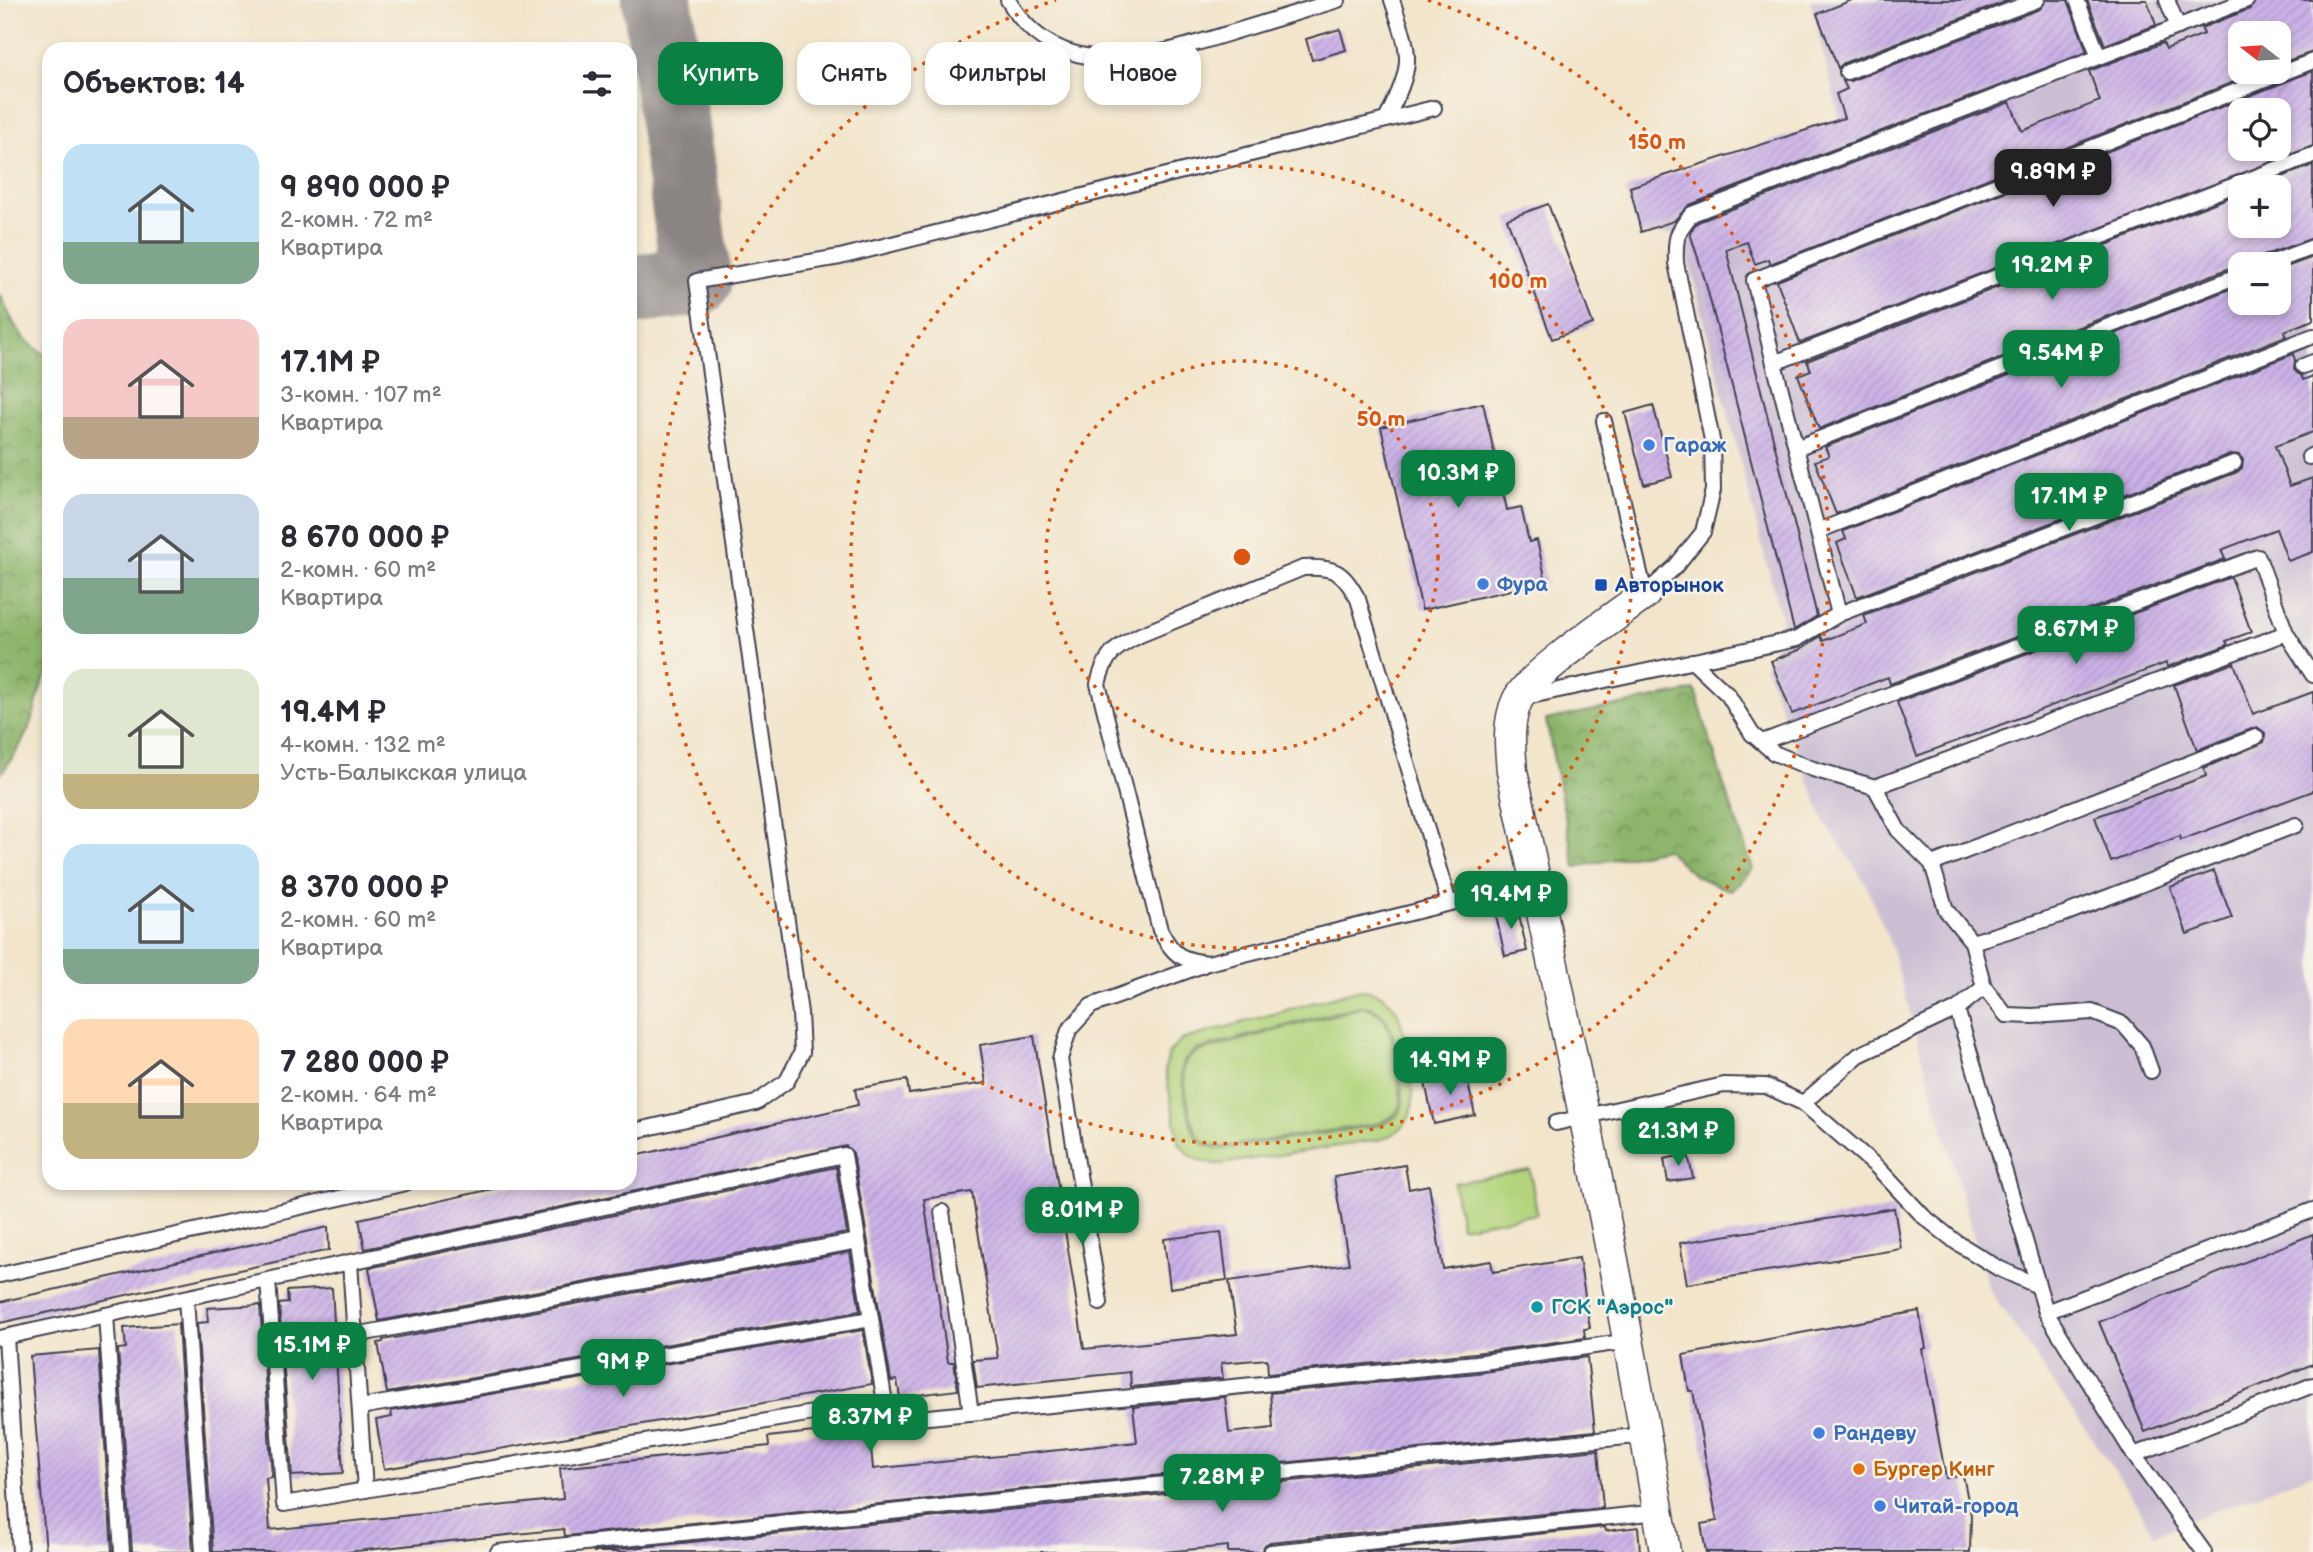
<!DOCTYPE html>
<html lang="ru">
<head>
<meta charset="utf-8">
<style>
  body { margin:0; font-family:"Balsamiq Sans",sans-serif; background:#f7f7f7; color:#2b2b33; height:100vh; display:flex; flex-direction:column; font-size:26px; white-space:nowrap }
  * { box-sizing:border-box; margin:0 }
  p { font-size:23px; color:#7c7c81 }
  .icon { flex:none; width:38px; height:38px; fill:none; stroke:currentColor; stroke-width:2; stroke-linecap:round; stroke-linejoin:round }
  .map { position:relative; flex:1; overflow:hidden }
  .sheet { position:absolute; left:42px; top:42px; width:595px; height:1148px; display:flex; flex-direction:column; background:#fff; border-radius:21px; box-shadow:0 4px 10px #0003 }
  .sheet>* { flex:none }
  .hud { position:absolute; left:658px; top:42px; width:665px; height:63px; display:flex; gap:14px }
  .needle { width:46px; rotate:287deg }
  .controls { position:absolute; left:2228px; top:21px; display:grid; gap:14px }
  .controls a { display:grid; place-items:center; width:63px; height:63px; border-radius:14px; background:#fff; box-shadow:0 4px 10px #0003; font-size:35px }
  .price { position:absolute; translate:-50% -60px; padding:0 16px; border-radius:14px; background:#0b8043; color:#fff; font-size:23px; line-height:46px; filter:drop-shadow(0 2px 4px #0008) }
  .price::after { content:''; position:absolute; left:50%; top:42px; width:21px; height:16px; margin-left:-10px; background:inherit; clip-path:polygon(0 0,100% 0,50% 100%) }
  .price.active { background:#222; color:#fff }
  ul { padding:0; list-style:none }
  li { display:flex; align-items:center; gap:21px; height:175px; padding:0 21px }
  li span { display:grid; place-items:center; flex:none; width:196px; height:140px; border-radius:21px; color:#555 }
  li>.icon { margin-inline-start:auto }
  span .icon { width:84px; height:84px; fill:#fffc; stroke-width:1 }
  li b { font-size:30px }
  h2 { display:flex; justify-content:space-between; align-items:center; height:84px; padding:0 21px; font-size:30px }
  .chip { padding:0 24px; border-radius:21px; background:#fff; box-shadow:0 4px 10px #0003; font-size:24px; line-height:63px }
  .chip.active { background:#0b8043; color:#fff }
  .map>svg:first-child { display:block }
  .industrial { fill:#ccbfd4; fill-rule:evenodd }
  .green { fill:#b2d47c; stroke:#6a7b5c; stroke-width:2; fill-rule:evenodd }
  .forest { fill:url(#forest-crowns); stroke:#586c54; stroke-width:2 }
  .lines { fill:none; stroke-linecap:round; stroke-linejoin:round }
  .taxiway { stroke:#8a8483; stroke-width:70 }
  .building { fill:url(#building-hatch); fill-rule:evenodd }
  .service-casing { stroke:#413f51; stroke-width:18 }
  .minor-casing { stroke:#413f51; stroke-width:33 }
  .service { stroke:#fff; stroke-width:14 }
  .minor { stroke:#fff; stroke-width:30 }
  .ring { fill:none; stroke:#de560e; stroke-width:3.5; stroke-dasharray:3.5 7 }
  .shop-dot { fill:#3f7fe0; stroke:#f7f3e8; stroke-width:2.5 }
  .transit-dot { fill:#1a4fb4; stroke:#f7f3e8; stroke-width:2.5 }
  .culture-dot { fill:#0f9aa8; stroke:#f7f3e8; stroke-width:2.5 }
  .food-dot { fill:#e8710a; stroke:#f7f3e8; stroke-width:2.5 }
  .labels { text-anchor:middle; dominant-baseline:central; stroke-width:5; stroke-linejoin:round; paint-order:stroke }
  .shop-label { font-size:21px; font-weight:bold; fill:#366cbe; stroke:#f7f3e8; text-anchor:start }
  .transit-label { font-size:21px; font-weight:bold; fill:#164399; stroke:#f7f3e8; text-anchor:start }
  .culture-label { font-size:21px; font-weight:bold; fill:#0d838f; stroke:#f7f3e8; text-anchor:start }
  .food-label { font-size:21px; font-weight:bold; fill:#c56008; stroke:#f7f3e8; text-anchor:start }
  .centre { fill:#de560e; stroke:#f7f3e8; stroke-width:3.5 }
  .ring-label { font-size:21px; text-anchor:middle; font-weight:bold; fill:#de560e; stroke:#f7f3e8; stroke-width:5; stroke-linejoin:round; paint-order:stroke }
</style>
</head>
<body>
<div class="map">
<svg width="2313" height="1552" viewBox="0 0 2313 1552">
  <defs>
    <pattern id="forest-crowns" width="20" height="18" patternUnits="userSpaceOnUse" patternTransform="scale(1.75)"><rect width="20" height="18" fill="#8db66c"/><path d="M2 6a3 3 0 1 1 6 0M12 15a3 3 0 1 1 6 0" fill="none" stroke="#73945a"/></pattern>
    <pattern id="building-hatch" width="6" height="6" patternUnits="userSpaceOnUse" patternTransform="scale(1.75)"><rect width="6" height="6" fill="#cbb1e7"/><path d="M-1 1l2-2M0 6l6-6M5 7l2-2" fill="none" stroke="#ae98c7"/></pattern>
  </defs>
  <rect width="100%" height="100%" fill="#f7f3e8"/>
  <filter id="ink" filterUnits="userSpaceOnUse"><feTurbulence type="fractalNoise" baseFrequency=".0143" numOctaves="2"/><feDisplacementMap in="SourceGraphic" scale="14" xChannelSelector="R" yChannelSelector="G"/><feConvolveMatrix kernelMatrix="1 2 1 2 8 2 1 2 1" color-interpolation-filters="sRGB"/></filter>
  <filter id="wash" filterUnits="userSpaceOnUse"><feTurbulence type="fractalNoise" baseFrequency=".00686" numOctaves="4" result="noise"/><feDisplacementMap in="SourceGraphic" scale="28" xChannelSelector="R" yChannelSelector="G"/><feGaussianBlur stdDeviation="1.57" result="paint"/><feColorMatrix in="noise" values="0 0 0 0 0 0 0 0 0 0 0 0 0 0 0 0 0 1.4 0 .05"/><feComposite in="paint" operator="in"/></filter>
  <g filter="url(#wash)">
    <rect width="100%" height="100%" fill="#f2e5cb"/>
    <path class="industrial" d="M1810 0H2313V1473L2154 1535 2136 1502 1989 1290 1891 946 1865 882 1824 821 1765 665 1784 630 1682 234 1640 235 1625 190 1840 122ZM2240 33H2278V72H2240ZM2240 110H2278V149H2240ZM2240 187H2278V226H2240ZM2240 264H2278V303H2240Z"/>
    <g class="green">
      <path d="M1357 990C1373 990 1385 994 1395 1008 1404 1021 1417 1098 1411 1113 1405 1128 1393 1136 1379 1140L1220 1164C1202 1164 1188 1158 1179 1142L1165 1069 1169 1053 1181 1040ZM1359 1006C1400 1003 1398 1069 1403 1099 1403 1113 1393 1120 1381 1125L1222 1149C1213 1148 1203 1146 1197 1138 1190 1128 1180 1079 1182 1067 1184 1059 1190 1054 1196 1050Z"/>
      <path d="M1359 1008C1398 1004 1396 1071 1401 1099 1400 1112 1392 1118 1380 1123L1222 1147C1215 1146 1207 1145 1201 1140 1192 1131 1181 1075 1185 1064 1188 1058 1192 1055 1197 1052Z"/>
      <path d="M1530 1170 1537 1214 1461 1227 1454 1183Z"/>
    </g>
    <g class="forest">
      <path d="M0 294C13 323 19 341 49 356V671C39 685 38 700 33 717 26 739 13 758 0 775Z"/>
      <path d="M1695 690 1725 789 1753 869 1731 891 1695 876 1666 849 1575 867 1546 720Z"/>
    </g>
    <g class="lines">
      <path class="taxiway" d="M630 290 697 281 657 0"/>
    </g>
    <g id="blocks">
      <g class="building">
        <path d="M1852 0H2010L1844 63 1838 68 1817 14Z"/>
        <path d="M2046 0H2068L2087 52 1689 205 1674 221 1641 232 1630 187 1844 118 1836 94 1847 89 1843 81H1850L2040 9Z"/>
        <path d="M2087 0H2147L2156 25 2105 45Z"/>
        <path d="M2256 0H2313V52L2278 64V33H2240V72H2259L1770 264 1768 259 1755 264 1747 242 1726 249 1817 616 1794 630 1705 280 1690 233 1694 226 1698 222 2010 102 2022 131 2100 101 2089 71 2163 43 2166 49 2204 34 2201 28 2250 9Z"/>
        <path d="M1340 29 1346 50 1312 60 1306 39Z"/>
        <path d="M2313 71V146L1800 343 1777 281ZM2240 110H2278V149H2240Z"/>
        <path d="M2313 165V238L2265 255 2260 258 2259 264H2240L1819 429 1798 375 1811 370 1807 361 2240 193V226H2278V187H2256Z"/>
        <path d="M1548 204 1593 324 1552 339 1507 219Z"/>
        <path d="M2313 257V320L2284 331 2286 336 1836 514 1815 461 1829 456 1825 447 2240 285V303H2278V270Z"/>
        <path d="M2293 354 2295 360 2294 369 2297 373 2301 375 2303 380 2313 376V432L2275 446 2290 486 2313 478V552L2288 561 2276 529 2221 550 2225 559 1890 684 1888 677 1792 714 1771 661 1799 650 1821 636 1823 641 1867 624 1864 615 2237 472 2242 468 2243 460 2239 455 2231 454 1857 597 1837 543 1846 539 1843 531Z"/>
        <path d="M1483 403 1507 510 1521 507 1529 542 1537 540 1546 582 1422 610 1381 427Z"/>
        <path d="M1653 405 1672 477 1644 484 1625 413Z"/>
        <path d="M2231 577 2251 632 2226 641 2228 645 2167 667 2166 663 1917 756 1897 702Z"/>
        <path d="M2234 663 2253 714 2313 692V791L2181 840 2180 836 2111 862 2095 817 2206 776 2204 768 2264 742 2265 733 2257 727 2197 750 2174 685Z"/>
        <path d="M2214 871 2232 918 2187 934 2170 887Z"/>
        <path d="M1517 906 1527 951 1505 956 1495 911Z"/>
        <path d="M1034 1036 1084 1349 1237 1334 1229 1281 1349 1264 1334 1177 1405 1165 1409 1189 1429 1185 1443 1269 1491 1261 1493 1272 1579 1258 1590 1328 1584 1329 1585 1338 1475 1353 1268 1374 1267 1359 1221 1363 1223 1378 1131 1387 1130 1372 977 1388 973 1360 998 1358 972 1192 924 1199 948 1362H954L958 1390 900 1397 897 1380 891 1381 853 1153 846 1146 365 1249 359 1219 519 1183H630V1157L858 1105 855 1089 907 1080 909 1094 986 1083 980 1045Z"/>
        <path d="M1465 1069 1475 1115 1434 1124 1424 1078Z"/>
        <path d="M1688 1154 1693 1178 1668 1182 1664 1159Z"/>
        <path d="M836 1167 847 1233 379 1321 369 1268Z"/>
        <path d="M1894 1208 1901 1249 1687 1284 1680 1243Z"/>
        <path d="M328 1227 329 1250 0 1323V1302Z"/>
        <path d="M1221 1232 1227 1280 1170 1288 1164 1239Z"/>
        <path d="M2313 1234V1364L2145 1432 2099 1322Z"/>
        <path d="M850 1252 860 1311 387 1393 378 1343 383 1342V1340Z"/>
        <path d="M332 1288 343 1473 292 1476 279 1304 288 1303 287 1291Z"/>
        <path d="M260 1305 272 1477 266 1478 270 1530 563 1499 560 1468 769 1446 768 1437 869 1426 873 1469 1137 1442 1133 1407 1225 1397 1229 1433 1273 1428 1270 1393 1477 1373 1587 1357 1595 1431 565 1536 564 1529 347 1552H213L197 1323 208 1322 207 1308Z"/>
        <path d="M1919 1311 1926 1348 1922 1349 1946 1478 1963 1475 1971 1515 1970 1552H1706L1701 1524 1717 1521 1693 1391H1689L1683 1355Z"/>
        <path d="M178 1324 193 1552H132L118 1349 126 1348 124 1328Z"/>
        <path d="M863 1330 872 1384 384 1469 376 1420 392 1417 391 1411Z"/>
        <path d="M99 1350 112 1552H46L30 1356Z"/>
        <path d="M1598 1450 1603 1508 1270 1542 1265 1545 1261 1552H1228V1546L1164 1552H593Z"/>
        <path d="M1605 1527 1606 1531 1638 1527 1640 1552H1365Z"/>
      </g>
    </g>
  </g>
  <g filter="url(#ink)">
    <use href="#blocks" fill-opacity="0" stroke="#413f51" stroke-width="2"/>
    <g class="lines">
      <g class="service-casing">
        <g id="service">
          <path d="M1008 0C1059 87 1152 57 1230 33 1266 22 1302 11 1338 0"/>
          <path d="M2077 0 2099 57"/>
          <path d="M2167 0 2178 27"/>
          <path d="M1847 72 2037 0"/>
          <path d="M1386 120C1414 62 1412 60 1392 0"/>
          <path d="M2268 264 2313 247"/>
          <path d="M1774 363 1754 280 2313 61"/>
          <path d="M2303 366 2313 362"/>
          <path d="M1604 421 1645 594 1675 567 1703 532 1713 490 1712 440 1676 263C1675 239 1676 232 1692 214L2247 0"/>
          <path d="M1796 448 2240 275"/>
          <path d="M2309 457 2313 455"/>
          <path d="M1818 531 2313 336"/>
          <path d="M1839 614 2234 463"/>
          <path d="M2286 633 2313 675"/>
          <path d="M1692 661 1728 695 1752 734 1774 753 1813 769 1875 787 1898 830 1932 864 1946 910 1972 942 1984 987 2006 1015 2033 1016 2092 1012 2123 1024 2142 1046 2151 1071"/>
          <path d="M1526 697 1797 639 1839 614 1774 363 2313 155"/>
          <path d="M1762 742 2258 557 2286 633 1875 787"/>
          <path d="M1932 864 2256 737"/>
          <path d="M1449 903 1358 599C1343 572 1335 566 1303 568L1140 635C1114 648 1105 655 1098 684L1160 930C1173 955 1180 960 1208 963L1535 882"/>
          <path d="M1972 942 2064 914 2296 825"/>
          <path d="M1984 987 1957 1009 2046 1312 2134 1455 2204 1552"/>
          <path d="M1803 1103 1877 1167 1923 1216 1956 1242 1998 1268 2038 1286"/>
          <path d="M1556 1123 1724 1085 1766 1086 1803 1103 1859 1055 1957 1009"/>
          <path d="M630 1132 756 1103 787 1081 802 1052 800 1013 697 281 840 257 1434 108"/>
          <path d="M942 1212 971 1413"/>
          <path d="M350 1262 365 1490"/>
          <path d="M0 1275 406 1183"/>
          <path d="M268 1280 284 1504 842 1408 888 1421"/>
          <path d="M186 1298 203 1552"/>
          <path d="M1100 1303 1060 1059 1069 1030 1091 1006 1203 965"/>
          <path d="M2046 1312 2313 1210"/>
          <path d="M106 1315 122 1552"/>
          <path d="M355 1335 858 1241"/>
          <path d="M6 1337 20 1552"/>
          <path d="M0 1338 844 1155 888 1421 1476 1363 1629 1341"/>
          <path d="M360 1407 871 1319"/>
          <path d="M2134 1455 2313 1385"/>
          <path d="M498 1552 1646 1435"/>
          <path d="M1271 1552 1659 1512"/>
        </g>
      </g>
      <g class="minor-casing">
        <path id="minor" d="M1645 594C1618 615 1528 675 1517 701 1507 723 1510 748 1512 771 1567 1031 1623 1290 1665 1552"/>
      </g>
      <use href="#service" class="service"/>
      <use href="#minor" class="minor"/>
    </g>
  </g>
  <g class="ring">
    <circle cx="1242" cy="557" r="196"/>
    <circle cx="1242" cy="557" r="391"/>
    <path d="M1428 0A587 587 0 1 1 1056 0"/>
  </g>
  <g class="shop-dot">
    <circle cx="1649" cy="445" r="7"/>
    <circle cx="1483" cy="584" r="7"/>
    <circle cx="1819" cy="1433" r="7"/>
    <circle cx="1880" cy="1506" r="7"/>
  </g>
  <rect class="transit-dot" x="1594" y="578" width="14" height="14" rx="3.5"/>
  <circle class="culture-dot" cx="1537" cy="1307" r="7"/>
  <circle class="food-dot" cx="1859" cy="1469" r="7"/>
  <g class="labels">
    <g class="shop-label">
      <text x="1663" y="445">Гараж</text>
      <text x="1497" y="584">Фура</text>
      <text x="1833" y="1433">Рандеву</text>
      <text x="1894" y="1506">Читай-город</text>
    </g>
    <g class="transit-label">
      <text x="1615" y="585">Авторынок</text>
    </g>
    <g class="culture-label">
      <text x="1551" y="1307">ГСК "Аэрос"</text>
    </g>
    <g class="food-label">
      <text x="1873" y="1469">Бургер Кинг</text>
    </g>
  </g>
  <circle cx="1242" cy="557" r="10" class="centre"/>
  <g class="ring-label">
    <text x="1657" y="149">150 m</text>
    <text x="1518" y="288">100 m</text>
    <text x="1381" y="426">50 m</text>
  </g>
</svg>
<div class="controls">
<a><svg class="needle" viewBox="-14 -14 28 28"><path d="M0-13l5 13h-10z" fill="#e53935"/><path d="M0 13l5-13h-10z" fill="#7c7c81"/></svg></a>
<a><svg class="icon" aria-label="locate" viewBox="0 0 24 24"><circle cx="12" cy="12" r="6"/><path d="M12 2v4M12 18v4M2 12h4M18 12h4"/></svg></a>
<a>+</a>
<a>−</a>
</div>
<b class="price active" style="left:2053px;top:209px">9.89M ₽</b>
<b class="price" style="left:2052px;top:302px">19.2M ₽</b>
<b class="price" style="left:2061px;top:390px">9.54M ₽</b>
<b class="price" style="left:1458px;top:510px">10.3M ₽</b>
<b class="price" style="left:2069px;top:533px">17.1M ₽</b>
<b class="price" style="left:2076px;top:666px">8.67M ₽</b>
<b class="price" style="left:1511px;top:931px">19.4M ₽</b>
<b class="price" style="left:1450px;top:1097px">14.9M ₽</b>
<b class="price" style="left:1678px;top:1168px">21.3M ₽</b>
<b class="price" style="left:1082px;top:1247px">8.01M ₽</b>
<b class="price" style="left:312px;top:1382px">15.1M ₽</b>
<b class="price" style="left:623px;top:1399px">9M ₽</b>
<b class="price" style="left:870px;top:1454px">8.37M ₽</b>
<b class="price" style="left:1222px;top:1514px">7.28M ₽</b>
<div class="hud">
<a class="chip active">Купить</a>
<a class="chip">Снять</a>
<a class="chip">Фильтры</a>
<a class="chip">Новое</a>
</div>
<section class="sheet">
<h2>Объектов: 14<svg class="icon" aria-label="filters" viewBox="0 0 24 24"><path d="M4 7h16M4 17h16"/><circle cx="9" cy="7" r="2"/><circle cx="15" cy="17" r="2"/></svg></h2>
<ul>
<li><span style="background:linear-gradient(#bfe0f5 70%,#7fa58c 0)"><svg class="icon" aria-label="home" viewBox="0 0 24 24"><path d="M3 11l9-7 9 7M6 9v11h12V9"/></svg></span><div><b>9 890 000 ₽</b><p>2-комн. · 72 m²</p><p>Квартира</p></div></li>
<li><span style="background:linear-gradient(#f6c9c9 70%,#b9a48a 0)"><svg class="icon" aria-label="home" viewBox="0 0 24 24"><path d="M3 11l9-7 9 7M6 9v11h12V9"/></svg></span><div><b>17.1M ₽</b><p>3-комн. · 107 m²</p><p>Квартира</p></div></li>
<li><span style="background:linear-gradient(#c9d6e8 60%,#7fa58c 0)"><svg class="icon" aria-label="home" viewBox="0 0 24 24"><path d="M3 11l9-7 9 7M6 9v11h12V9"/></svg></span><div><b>8 670 000 ₽</b><p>2-комн. · 60 m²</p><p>Квартира</p></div></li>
<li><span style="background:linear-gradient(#dfe7d0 75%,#c2b280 0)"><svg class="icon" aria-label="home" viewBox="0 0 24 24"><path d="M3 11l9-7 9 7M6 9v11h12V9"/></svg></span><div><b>19.4M ₽</b><p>4-комн. · 132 m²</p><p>Усть-Балыкская улица</p></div></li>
<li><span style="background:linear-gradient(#bfe0f5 75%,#7fa58c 0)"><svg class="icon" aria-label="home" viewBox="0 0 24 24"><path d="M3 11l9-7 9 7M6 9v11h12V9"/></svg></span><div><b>8 370 000 ₽</b><p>2-комн. · 60 m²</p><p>Квартира</p></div></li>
<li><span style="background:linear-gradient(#ffd9b3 60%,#c2b280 0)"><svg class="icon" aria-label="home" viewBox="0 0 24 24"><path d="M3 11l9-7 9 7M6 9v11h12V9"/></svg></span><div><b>7 280 000 ₽</b><p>2-комн. · 64 m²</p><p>Квартира</p></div></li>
</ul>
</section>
</div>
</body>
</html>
